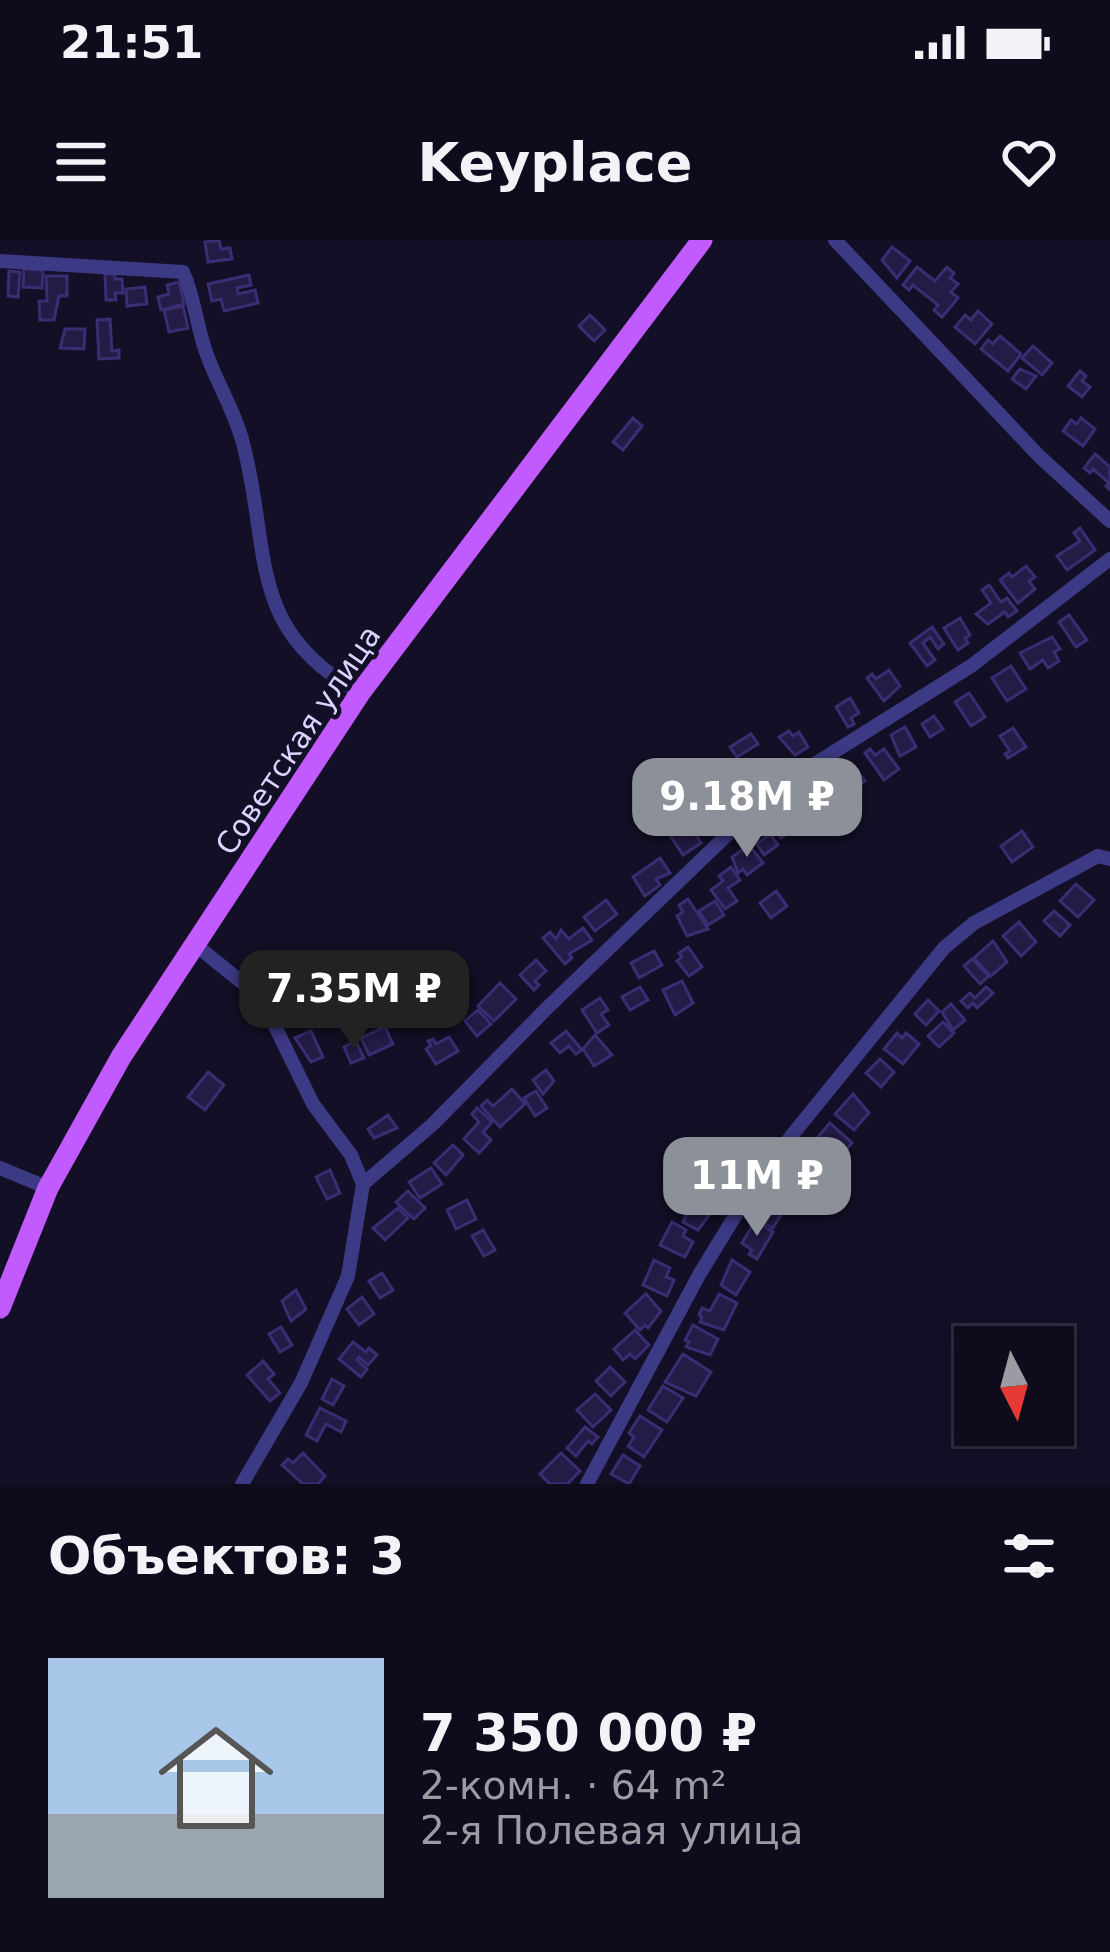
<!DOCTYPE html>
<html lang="ru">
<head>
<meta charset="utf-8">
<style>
  body { margin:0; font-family:"DejaVu Sans",sans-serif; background:#1c1929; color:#f1f3f6; height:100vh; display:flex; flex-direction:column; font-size:45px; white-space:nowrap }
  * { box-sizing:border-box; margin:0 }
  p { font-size:39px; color:#9b9ba3 }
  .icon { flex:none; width:66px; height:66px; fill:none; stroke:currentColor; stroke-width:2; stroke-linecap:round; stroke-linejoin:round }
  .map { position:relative; height:1244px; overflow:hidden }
  .sheet { display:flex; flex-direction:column; background:#0e0b1c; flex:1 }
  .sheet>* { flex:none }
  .needle { width:78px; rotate:174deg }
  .fabs { position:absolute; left:954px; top:1086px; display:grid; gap:24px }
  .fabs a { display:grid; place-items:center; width:120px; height:120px; border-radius:0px; background:#0e0b1c; box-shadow:0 6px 18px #0003,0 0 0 3px #2e2b3b; font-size:60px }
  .price { position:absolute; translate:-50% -102px; padding:0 27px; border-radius:24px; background:#8c9099; color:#fff; font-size:39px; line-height:78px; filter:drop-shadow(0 3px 6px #0008) }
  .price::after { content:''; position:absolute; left:50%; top:72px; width:36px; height:27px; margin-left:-18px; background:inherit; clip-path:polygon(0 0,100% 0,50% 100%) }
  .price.selected { background:#222; color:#fff }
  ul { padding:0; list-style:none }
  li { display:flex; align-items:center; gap:36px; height:300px; padding:0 48px }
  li+li { border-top:3px solid #2e2b3b }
  li span { display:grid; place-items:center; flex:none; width:336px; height:240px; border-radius:0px; color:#555 }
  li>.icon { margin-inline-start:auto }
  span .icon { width:144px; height:144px; fill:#fffc; stroke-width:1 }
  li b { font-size:51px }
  h2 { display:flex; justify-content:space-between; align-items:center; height:144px; padding:0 48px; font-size:51px }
  .status { display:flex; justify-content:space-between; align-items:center; height:84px; padding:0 60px; background:#0e0b1c; direction:ltr }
  .status svg { height:33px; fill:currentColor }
  header { display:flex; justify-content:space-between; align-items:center; height:156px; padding:0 48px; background:#0e0b1c; font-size:54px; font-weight:700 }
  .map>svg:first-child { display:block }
  .building { fill:#241b47; stroke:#3b2d73; stroke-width:3 }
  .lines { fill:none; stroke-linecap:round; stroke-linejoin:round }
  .minor { stroke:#3d3a85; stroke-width:14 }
  .primary { stroke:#c25bff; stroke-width:21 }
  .labels { text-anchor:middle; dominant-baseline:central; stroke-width:9; stroke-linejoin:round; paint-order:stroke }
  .street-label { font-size:30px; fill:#d9d4ff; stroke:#130f26 }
</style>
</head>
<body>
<div class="status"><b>21:51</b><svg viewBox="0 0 49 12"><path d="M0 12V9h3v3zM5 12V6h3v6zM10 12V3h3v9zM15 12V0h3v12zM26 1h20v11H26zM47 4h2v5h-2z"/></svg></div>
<header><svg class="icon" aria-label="menu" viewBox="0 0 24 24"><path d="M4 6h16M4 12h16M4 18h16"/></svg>Keyplace<svg class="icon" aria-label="heart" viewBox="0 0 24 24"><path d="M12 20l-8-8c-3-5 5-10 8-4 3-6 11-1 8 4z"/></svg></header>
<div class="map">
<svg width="1110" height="1244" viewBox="0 0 1110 1244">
  <rect width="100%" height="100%" fill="#130f26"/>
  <g class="building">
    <path d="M219 0 221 9 230 8 232 19 208 22 205 2Z"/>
    <path d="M892 7 910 21 897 38 882 20Z"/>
    <path d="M917 27 935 41 947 27 954 33 950 38 958 44 951 52 958 58 942 77 934 70 938 65 913 45 909 50 903 45Z"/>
    <path d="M24 29 43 30 42 48 23 47Z"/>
    <path d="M9 31 20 32 18 57 8 56Z"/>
    <path d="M105 34H115V39H122L123 53H115L116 60H106Z"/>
    <path d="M249 35 251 45 237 48 238 54 255 50 258 63 224 71 221 59 212 61 208 44Z"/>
    <path d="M46 36H67V56H59L54 80H40L39 61H47Z"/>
    <path d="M179 42 184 64 161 70 158 57 169 54 167 45Z"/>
    <path d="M145 47 147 64 127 66 126 49Z"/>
    <path d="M183 66 188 88 169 92 164 70Z"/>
    <path d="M978 71 992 84 975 104 955 87 965 75 971 80Z"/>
    <path d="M590 75 605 90 594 101 579 86Z"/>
    <path d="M110 79 112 111 119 110V118L99 119 97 80Z"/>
    <path d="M65 89H85L84 109 60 108Z"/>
    <path d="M1000 96 1021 114 1008 131 981 109 988 100 993 104Z"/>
    <path d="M1033 106 1052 123 1042 135 1022 118Z"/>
    <path d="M1020 129 1036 136 1026 149 1012 139Z"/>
    <path d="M1080 131 1086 136 1082 141 1090 147 1082 157 1068 146Z"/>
    <path d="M633 178 642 186 623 210 613 202Z"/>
    <path d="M1081 178 1095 189 1083 206 1063 191 1071 180 1077 184Z"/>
    <path d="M1095 214 1110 227V250L1106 246 1109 243 1093 229 1090 233 1084 228Z"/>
    <path d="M1080 288 1095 310 1067 330 1057 316 1080 301 1074 293Z"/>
    <path d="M1026 326 1035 337 1029 341 1035 349 1018 363 1000 340 1009 333 1012 337Z"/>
    <path d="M989 345 1001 362 1007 358 1017 371 1008 377 1005 372 988 384 976 374 991 363 982 350Z"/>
    <path d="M1069 375 1087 400 1076 407 1059 382Z"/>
    <path d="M960 378 970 395 965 398 968 403 958 410 944 388Z"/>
    <path d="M932 387 944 404 938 409 930 397 923 403 935 420 927 426 910 403Z"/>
    <path d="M1052 397 1060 409 1054 412 1059 421 1048 428 1043 420 1030 429 1020 413Z"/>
    <path d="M1011 426 1026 449 1007 461 992 438Z"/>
    <path d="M889 430 900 446 884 461 867 438 872 434 876 439Z"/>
    <path d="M969 453 985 477 971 486 955 462Z"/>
    <path d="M850 458 859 473 851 478 854 484 848 487 836 467Z"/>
    <path d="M934 476 943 489 930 497 922 484Z"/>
    <path d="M905 487 916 507 900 516 891 495Z"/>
    <path d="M1013 488 1026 507 1008 518 1005 514 1010 511 1000 496Z"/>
    <path d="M789 491 793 496 799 492 808 507 795 515 779 497Z"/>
    <path d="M751 494 758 504 737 517 730 507Z"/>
    <path d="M870 509 875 515 884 509 899 529 884 540 865 513Z"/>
    <path d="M855 528 865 541 852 551 842 538Z"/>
    <path d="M706 534 720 551 707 560 694 543Z"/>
    <path d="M821 564 830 576 816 586 807 575Z"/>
    <path d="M799 569 811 586 800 594 796 588 781 598 773 587Z"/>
    <path d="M685 579 701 603 683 615 667 591Z"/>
    <path d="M1022 591 1033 607 1012 622 1001 606Z"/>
    <path d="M770 594 778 605 764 615 757 604Z"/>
    <path d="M749 605 763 623 747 635 743 629 738 633 732 617Z"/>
    <path d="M660 618 670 633 656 639 660 645 645 656 633 637Z"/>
    <path d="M731 627 740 640 728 648 737 661 725 669 711 650 723 641 719 636Z"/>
    <path d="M1076 644 1094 660 1078 677 1060 661Z"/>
    <path d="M776 651 787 666 771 678 760 663Z"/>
    <path d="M688 659 708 689 687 696 677 676 683 672 679 665Z"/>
    <path d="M606 660 617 674 595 691 584 677Z"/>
    <path d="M715 661 724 675 708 685 699 671Z"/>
    <path d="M1054 671 1070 685 1060 696 1044 681Z"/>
    <path d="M1019 682 1036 702 1021 716 1003 696Z"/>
    <path d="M583 688 592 700 569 714 572 718 565 724 543 698 550 692 556 699 561 690 569 699Z"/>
    <path d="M993 701 1007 722 991 736 974 718Z"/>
    <path d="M688 707 702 727 689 736 677 721 682 717 679 713Z"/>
    <path d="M654 711 662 725 639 738 631 723Z"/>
    <path d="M972 719 989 736 980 744 964 726Z"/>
    <path d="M536 720 546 731 535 741 539 745 534 750 520 735Z"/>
    <path d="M682 741 693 763 675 775 663 750Z"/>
    <path d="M500 743 516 759 494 781 478 766Z"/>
    <path d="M640 747 648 760 630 770 622 757Z"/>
    <path d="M986 747 993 753 977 768 973 763 968 768 961 761 970 753 975 758Z"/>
    <path d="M600 758 608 770 601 774 609 785 597 793 582 770Z"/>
    <path d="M928 760 939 771 926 785 915 774Z"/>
    <path d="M951 764 965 780 953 790 942 772Z"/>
    <path d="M478 770 491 784 477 796 465 781Z"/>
    <path d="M943 782 954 793 939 807 928 796Z"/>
    <path d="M385 787 393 804 369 815 361 798Z"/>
    <path d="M311 791 323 817 311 822 295 798Z"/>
    <path d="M566 791 582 810 576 814 569 806 560 813 551 803Z"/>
    <path d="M897 793 902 798 906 793 919 804 903 824 884 809Z"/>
    <path d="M595 795 612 815 594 826 583 809Z"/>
    <path d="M449 797 458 811 436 824 426 809 431 806 428 801 433 799 436 804Z"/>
    <path d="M356 801 364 818 351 823 344 807Z"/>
    <path d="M880 819 894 832 881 847 866 833Z"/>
    <path d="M546 830 554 841 543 854 533 840Z"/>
    <path d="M208 832 224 845 205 870 188 857Z"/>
    <path d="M512 849 525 864 500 887 481 866 487 860 493 866Z"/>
    <path d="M536 851 547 868 535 876 524 858Z"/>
    <path d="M853 854 869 873 854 890 835 874Z"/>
    <path d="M477 868 492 882 483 892 491 900 479 913 464 899 479 882 472 874Z"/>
    <path d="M388 875 397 888 374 898 368 889Z"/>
    <path d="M830 883 852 903 834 924 811 905Z"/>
    <path d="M453 905 463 915 446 935 434 923Z"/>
    <path d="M797 922 817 939 801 957 782 940Z"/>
    <path d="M431 928 442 944 420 958 409 942Z"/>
    <path d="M330 930 340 953 327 959 316 937Z"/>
    <path d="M700 944 723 957 698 990 683 982Z"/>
    <path d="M772 950 790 960 773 988 755 978Z"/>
    <path d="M408 951 425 968 414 979 396 962Z"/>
    <path d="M467 960 476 979 456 989 447 970Z"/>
    <path d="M398 968 408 978 385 1000 373 988Z"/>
    <path d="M755 981 773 992 757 1019 749 1014 752 1010 742 1003Z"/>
    <path d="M672 982 686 990 683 996 693 1002 685 1017 660 1005Z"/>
    <path d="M483 990 495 1010 484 1016 472 996Z"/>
    <path d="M654 1020 670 1028 666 1037 674 1040 667 1056 643 1045Z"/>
    <path d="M732 1020 750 1032 736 1055 721 1045Z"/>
    <path d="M382 1033 393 1050 380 1058 369 1041Z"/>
    <path d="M296 1050 306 1069 291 1081 282 1061Z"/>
    <path d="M646 1054 661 1071 648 1088 645 1085 640 1090 625 1073Z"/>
    <path d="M719 1054 737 1063 724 1090 700 1082 702 1077 699 1075 702 1068 710 1071Z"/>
    <path d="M362 1057 374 1074 359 1085 347 1069Z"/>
    <path d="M693 1085 718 1099 710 1115 686 1107 689 1102 685 1100Z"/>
    <path d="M281 1087 292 1105 280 1112 269 1094Z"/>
    <path d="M635 1090 649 1105 635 1119 630 1114 623 1120 614 1109Z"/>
    <path d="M353 1102 366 1112 369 1108 377 1115 368 1125 359 1117 357 1120 367 1129 361 1137 339 1119Z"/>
    <path d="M683 1114 711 1132 696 1156 665 1142Z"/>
    <path d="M263 1121 274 1134 268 1139 280 1153 270 1161 247 1135Z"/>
    <path d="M610 1127 625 1142 611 1156 596 1141Z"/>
    <path d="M332 1139 344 1146 333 1165 322 1159Z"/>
    <path d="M663 1146 683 1158 667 1182 648 1170Z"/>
    <path d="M595 1154 611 1170 593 1187 577 1170Z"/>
    <path d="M320 1168 346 1181 341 1192 326 1184 317 1201 306 1195Z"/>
    <path d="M640 1176 662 1190 644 1217 628 1206 634 1197 629 1193Z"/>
    <path d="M585 1187 598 1197 592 1204 588 1201 576 1216 567 1208Z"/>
    <path d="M303 1213 325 1236 318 1244H303L282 1225 288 1219 293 1223Z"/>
    <path d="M561 1213 580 1231 567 1244H550L540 1234Z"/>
    <path d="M623 1215 640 1226 629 1244 611 1234Z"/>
  </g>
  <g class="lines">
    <g class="minor">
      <path d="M835 0 1039 216 1110 281"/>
      <path d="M0 21 183 32C195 58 196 85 206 112 217 144 236 173 244 207 271 315 247 390 360 453"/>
      <path d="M197 706 250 749 265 766 313 864 351 915 363 944"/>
      <path d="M0 928 48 948"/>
      <path d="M242 1244 301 1143 348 1036 363 944 433 884 547 768 752 571 794 537 971 426 1110 319"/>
      <path d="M587 1244 699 1035 762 932 944 708 974 683 1098 616 1110 619"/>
    </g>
    <path class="primary" d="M0 1068 48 948 121 817 360 453 702 0"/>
  </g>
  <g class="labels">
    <g class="street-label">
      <text transform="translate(298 500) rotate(-56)">Советская улица</text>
    </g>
  </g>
</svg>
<div class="fabs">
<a><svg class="needle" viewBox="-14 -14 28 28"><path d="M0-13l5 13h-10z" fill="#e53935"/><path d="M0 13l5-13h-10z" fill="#9b9ba3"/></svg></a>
</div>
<b class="price" style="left:747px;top:620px">9.18M ₽</b>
<b class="price selected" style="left:354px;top:812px">7.35M ₽</b>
<b class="price" style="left:757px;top:999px">11M ₽</b>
</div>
<section class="sheet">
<h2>Объектов: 3<svg class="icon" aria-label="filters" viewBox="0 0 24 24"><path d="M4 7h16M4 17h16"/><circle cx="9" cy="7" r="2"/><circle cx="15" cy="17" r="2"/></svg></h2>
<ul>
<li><span style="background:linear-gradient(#a9c7e8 65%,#9aa5b1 0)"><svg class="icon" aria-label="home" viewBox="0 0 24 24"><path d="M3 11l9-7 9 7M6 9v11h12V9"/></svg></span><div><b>7 350 000 ₽</b><p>2-комн. · 64 m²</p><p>2-я Полевая улица</p></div></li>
</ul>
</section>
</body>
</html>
